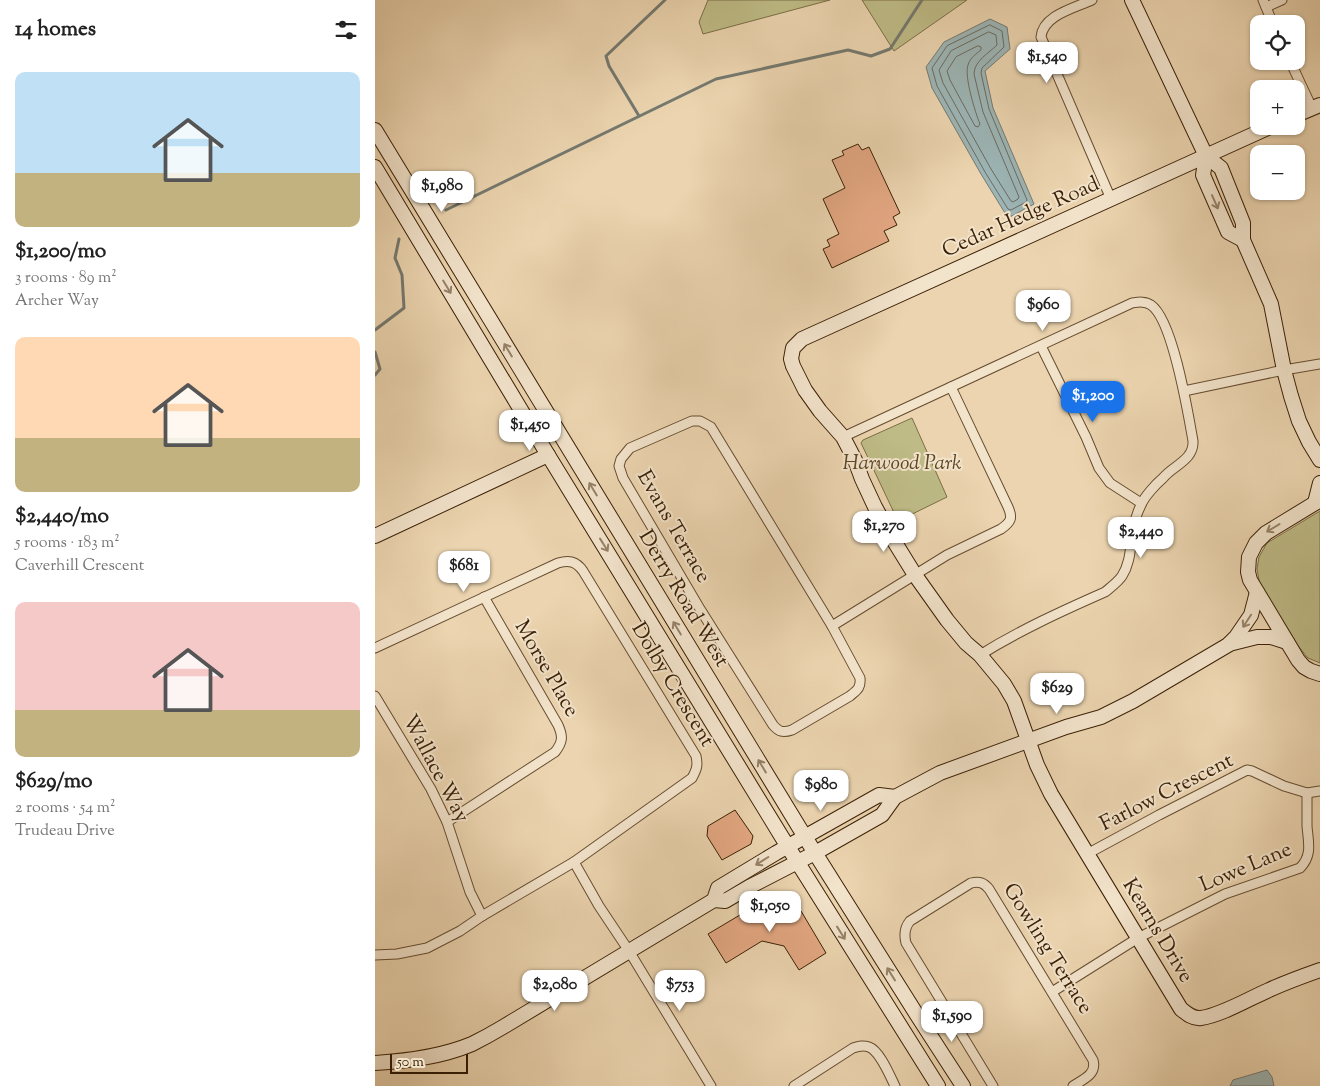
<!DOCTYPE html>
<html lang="en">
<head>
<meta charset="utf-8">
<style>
  body { margin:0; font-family:"Sorts Mill Goudy",serif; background:#f2f2f2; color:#222; height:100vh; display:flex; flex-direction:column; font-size:19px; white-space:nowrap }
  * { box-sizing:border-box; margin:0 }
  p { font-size:16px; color:#767676 }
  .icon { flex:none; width:28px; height:28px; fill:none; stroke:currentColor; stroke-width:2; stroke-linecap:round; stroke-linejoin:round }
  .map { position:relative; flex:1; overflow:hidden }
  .panel { display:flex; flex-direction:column; background:#fff; width:375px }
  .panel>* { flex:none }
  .tools { position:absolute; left:875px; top:15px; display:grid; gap:10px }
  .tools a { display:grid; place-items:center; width:55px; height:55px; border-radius:10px; background:#fff; box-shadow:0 1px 4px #0004; font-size:25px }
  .scale { position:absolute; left:15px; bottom:12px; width:78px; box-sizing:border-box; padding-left:5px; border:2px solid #3b2005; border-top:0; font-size:14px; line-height:18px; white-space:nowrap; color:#3b2005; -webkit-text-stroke:4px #f2e3cb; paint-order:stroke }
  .price { position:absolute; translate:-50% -42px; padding:0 11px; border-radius:10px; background:#fff; color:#222; font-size:16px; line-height:32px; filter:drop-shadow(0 1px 2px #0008) }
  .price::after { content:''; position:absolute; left:50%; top:30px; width:15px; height:11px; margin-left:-8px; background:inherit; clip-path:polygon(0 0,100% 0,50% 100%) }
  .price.on { background:#1a73e8; color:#fff }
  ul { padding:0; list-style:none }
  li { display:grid; align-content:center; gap:10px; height:265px; padding:0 15px }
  li span { display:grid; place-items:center; height:155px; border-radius:10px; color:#555 }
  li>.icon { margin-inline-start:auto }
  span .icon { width:90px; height:90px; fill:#fffc; stroke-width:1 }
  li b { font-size:21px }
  h2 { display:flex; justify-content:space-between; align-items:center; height:60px; padding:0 15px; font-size:21px }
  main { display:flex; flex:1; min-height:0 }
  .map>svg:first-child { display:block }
  .green { fill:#bebb86; stroke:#7c6e46 }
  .water { fill:#9cb5b6; stroke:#75796f }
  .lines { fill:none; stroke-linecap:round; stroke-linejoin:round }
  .shore { stroke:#6c6a5e; stroke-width:1 }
  .stream { stroke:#75796f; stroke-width:3 }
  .building { fill:#e3a782; stroke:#3b2005 }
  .street-casing { stroke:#674d30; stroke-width:11 }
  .secondary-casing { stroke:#3b2005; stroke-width:16 }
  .street { stroke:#f2e3cb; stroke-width:9 }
  .secondary { stroke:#f2e3cb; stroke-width:14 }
  .oneway { stroke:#968268 }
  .labels { text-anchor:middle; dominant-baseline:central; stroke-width:4; stroke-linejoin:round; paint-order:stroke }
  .street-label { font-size:21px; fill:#3b2005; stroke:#f2e3cb }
  .park-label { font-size:21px; font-style:italic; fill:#5c4725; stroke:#f2e3cb }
</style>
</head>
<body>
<main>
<section class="panel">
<h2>14 homes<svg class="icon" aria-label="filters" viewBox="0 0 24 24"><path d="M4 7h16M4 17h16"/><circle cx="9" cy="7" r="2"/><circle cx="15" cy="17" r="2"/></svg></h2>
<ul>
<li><span style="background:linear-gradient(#bfe0f5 65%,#c2b280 0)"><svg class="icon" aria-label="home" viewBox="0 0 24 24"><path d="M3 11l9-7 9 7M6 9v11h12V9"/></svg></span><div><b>$1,200/mo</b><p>3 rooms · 89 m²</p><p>Archer Way</p></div></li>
<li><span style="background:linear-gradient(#ffd9b3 65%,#c2b280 0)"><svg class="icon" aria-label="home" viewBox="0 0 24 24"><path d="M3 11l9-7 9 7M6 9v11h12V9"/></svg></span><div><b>$2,440/mo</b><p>5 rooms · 183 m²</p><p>Caverhill Crescent</p></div></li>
<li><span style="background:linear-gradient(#f6c9c9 70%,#c2b280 0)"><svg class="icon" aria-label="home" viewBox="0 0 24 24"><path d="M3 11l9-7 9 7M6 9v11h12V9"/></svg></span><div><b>$629/mo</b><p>2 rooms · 54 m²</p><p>Trudeau Drive</p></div></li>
</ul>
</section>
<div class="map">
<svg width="945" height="1086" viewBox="0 0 945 1086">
  <rect width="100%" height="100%" fill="#ebd4af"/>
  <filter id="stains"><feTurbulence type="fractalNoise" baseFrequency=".004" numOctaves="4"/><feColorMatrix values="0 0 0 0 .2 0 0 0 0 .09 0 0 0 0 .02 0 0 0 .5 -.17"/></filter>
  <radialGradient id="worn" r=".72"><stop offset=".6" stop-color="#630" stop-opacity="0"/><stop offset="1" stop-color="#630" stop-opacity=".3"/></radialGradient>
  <g class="green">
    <path d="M333 0H455L328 34 324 22Z"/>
    <path d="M487 0H592L519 51Z"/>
    <path d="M537 418 572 497 523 521 486 443 488 440Z"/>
    <path d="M945 511V663L933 658 924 647 885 585 882 569 884 557 892 543Z"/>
  </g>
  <g class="water">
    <path d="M615 19 632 27 635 49 610 71 618 108 659 204 633 218 606 174 557 88 551 67 569 42Z"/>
    <path d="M892 1070 897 1077 899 1086H855L858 1080Z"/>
  </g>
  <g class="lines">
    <g class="shore">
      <path d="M615 25 627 31 629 47 607 68 606 73 614 109 652 200 651 202 636 210 633 209 610 172 562 86 557 68 572 46Z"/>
      <path d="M614 32 621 35 622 45C614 53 599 61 599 74L608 112 644 197 643 199 638 202 636 201 616 169 568 83 564 70 576 51Z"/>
      <path d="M603 46 606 47V50C601 54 595 58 593 65 589 76 600 112 605 124L603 127 600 126 575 80 572 71 581 57Z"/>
    </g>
    <g class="stream">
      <path d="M264 116 234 66 231 56 290 0"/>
      <path d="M71 210 341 79 473 50 496 56 515 49 547 0"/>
      <path d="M0 330 29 308 27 275 20 258 24 239"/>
      <path d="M0 352 5 369 0 375"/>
    </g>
  </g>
  <g class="building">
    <path d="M483 144 487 150 494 147 525 213 518 217 522 225 509 231 514 241 457 268 448 249 455 246 452 240 464 234 448 199 470 188 457 160 469 155 467 151Z"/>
    <path d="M360 810 378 836 376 844 347 860 332 836 333 826Z"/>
    <path d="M399 898 422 904 425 912 426 911 451 953 424 970 409 946 387 941 351 963 333 934 385 903 386 906Z"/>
  </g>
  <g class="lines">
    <g class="street-casing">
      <g id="street">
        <path d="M717 0C700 8 668 15 666 37L736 199"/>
        <path d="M888 0 898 24"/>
        <path d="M891 7 907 0"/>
        <path d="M915 61 937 108"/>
        <path d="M666 346 711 437 724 468 735 483 766 503"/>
        <path d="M809 391 909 370 945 364"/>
        <path d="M317 421H325L336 427 457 626 485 678C486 688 482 690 475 696L417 730C408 733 404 732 398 725L325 609 248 478 244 466 246 459 255 448Z"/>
        <path d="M468 437 757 303C764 302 770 301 776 305 798 320 813 413 818 441 819 460 799 465 788 478 781 484 769 497 766 505 762 513 759 522 758 531 755 546 756 562 747 576 743 582 736 587 730 592 687 611 645 630 605 655"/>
        <path d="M457 626 572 555 626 529C636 522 638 518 633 507L576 387"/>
        <path d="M0 648 183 563C194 560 201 561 208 571L321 756C323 765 322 769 317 778L199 862 107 916 85 931 52 948 22 954 0 955"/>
        <path d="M0 696 56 789 72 822 95 892 107 916"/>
        <path d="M72 822 180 752C188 742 188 736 183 725L109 597"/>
        <path d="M712 854 784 815 872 770 877 771 909 786 932 793 945 791"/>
        <path d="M199 862 224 906 254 951 336 1086"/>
        <path d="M677 992 763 938 850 894 925 868C938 855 933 841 932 826 932 815 932 804 932 793"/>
        <path d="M419 1086 478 1048C484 1046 488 1045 494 1047 505 1051 515 1076 520 1086"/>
        <path d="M618 1086 531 943C529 935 529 928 535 921L596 883C605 881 609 883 614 889L718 1060C722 1074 709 1079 698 1086"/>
      </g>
    </g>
    <g class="secondary-casing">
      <g id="secondary">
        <path d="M757 0 831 156 846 168 868 223V240L896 304 909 370 916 396 924 421 934 442 945 460"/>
        <path d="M921 115 945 105"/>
        <path d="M897 126 427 339 418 348 416 359 418 366 430 390 445 411 468 437 480 460 487 479 500 507 519 541 540 575 572 620 591 643 605 655 629 684 639 701 662 765 676 794 806 1009C812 1014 818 1019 826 1018 847 1015 875 998 894 990 911 982 928 976 945 970"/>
        <path d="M0 130 430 837 542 1015 588 1086"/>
        <path d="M831 156 828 175 853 232 868 240"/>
        <path d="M0 167 173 455 413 847 563 1086"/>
        <path d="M945 500 891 533 881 543 874 557 873 572 875 580 923 660 929 667 936 671 945 674"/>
        <path d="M940 503 945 483"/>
        <path d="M0 536 173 455"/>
        <path d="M854 644 882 637H896L912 642"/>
        <path d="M339 900 350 901 374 887 440 853 507 815 520 797 565 773 691 727 726 717 758 701 853 645 861 637 876 615 882 592"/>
        <path d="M0 1063C33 1061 66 1057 97 1044 107 1039 118 1033 128 1027L339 900 343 888 401 853 504 795 520 797"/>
      </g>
    </g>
    <use href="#street" class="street"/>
    <use href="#secondary" class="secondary"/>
  </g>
  <defs><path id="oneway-shaft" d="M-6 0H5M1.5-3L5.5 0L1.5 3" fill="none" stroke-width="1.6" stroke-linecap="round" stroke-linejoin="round" transform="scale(1.25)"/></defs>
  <g class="oneway">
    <use href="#oneway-shaft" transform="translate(840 202) rotate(66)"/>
    <use href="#oneway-shaft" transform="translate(72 287) rotate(59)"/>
    <use href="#oneway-shaft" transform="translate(133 350) rotate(-121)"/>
    <use href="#oneway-shaft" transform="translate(218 489) rotate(-121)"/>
    <use href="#oneway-shaft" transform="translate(898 528) rotate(149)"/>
    <use href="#oneway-shaft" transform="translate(229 545) rotate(58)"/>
    <use href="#oneway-shaft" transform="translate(872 621) rotate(123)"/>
    <use href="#oneway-shaft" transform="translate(302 628) rotate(-121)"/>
    <use href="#oneway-shaft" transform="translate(387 766) rotate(-121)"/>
    <use href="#oneway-shaft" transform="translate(387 861) rotate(148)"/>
    <use href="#oneway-shaft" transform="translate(466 933) rotate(58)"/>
    <use href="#oneway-shaft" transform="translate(516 974) rotate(-122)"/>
  </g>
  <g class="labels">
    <g class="street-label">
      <text transform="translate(646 218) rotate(-24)">Cedar Hedge Road</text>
      <text transform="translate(298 527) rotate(60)">Evans Terrace</text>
      <text transform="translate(308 599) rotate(59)">Derry Road West</text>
      <text transform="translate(171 669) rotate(60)">Morse Place</text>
      <text transform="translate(297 685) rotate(59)">Dolby Crescent</text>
      <text transform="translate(60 769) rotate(62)">Wallace Way</text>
      <text transform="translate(792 793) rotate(-27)">Farlow Crescent</text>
      <text transform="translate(871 868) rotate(-23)">Lowe Lane</text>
      <text transform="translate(782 931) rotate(59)">Kearns Drive</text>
      <text transform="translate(672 949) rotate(58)">Gowling Terrace</text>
    </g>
    <g class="park-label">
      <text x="527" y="464">Harwood Park</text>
    </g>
  </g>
  <rect width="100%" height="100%" filter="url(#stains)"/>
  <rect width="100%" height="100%" fill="url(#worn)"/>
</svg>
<div class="tools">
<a><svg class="icon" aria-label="locate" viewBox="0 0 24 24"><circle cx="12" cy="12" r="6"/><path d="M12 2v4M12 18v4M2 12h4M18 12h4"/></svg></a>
<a>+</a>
<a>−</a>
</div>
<div class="scale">50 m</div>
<b class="price" style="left:672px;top:84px">$1,540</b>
<b class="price" style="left:67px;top:213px">$1,980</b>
<b class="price" style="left:668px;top:332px">$960</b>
<b class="price on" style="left:718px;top:423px">$1,200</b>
<b class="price" style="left:155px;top:452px">$1,450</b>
<b class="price" style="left:509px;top:553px">$1,270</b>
<b class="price" style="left:766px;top:559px">$2,440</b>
<b class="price" style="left:89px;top:593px">$681</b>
<b class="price" style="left:682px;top:715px">$629</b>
<b class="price" style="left:446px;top:812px">$980</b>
<b class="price" style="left:395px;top:933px">$1,050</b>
<b class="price" style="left:180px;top:1012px">$2,080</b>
<b class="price" style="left:305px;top:1012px">$753</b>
<b class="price" style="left:577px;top:1043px">$1,590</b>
</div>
</main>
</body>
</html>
